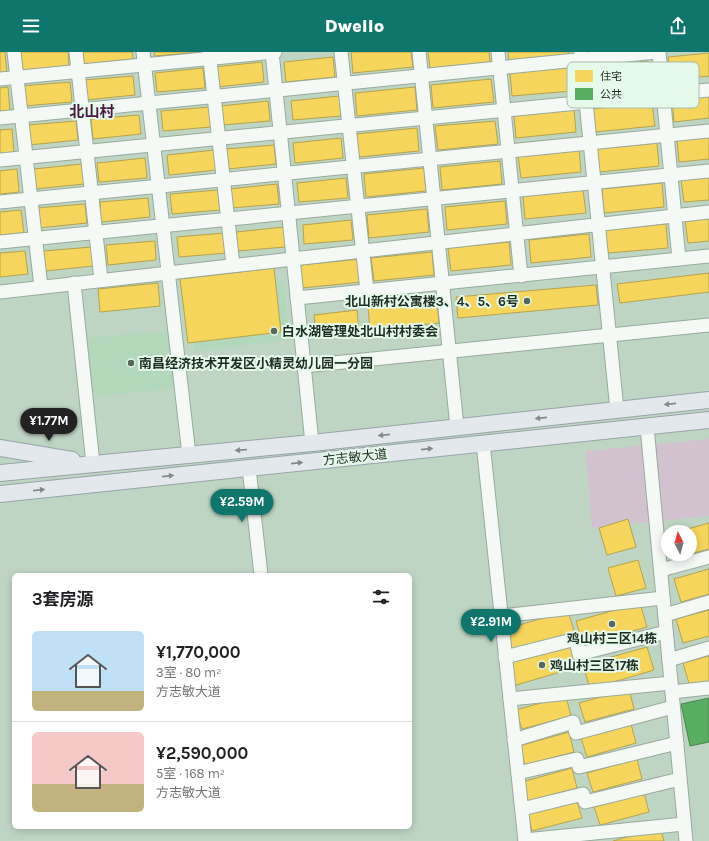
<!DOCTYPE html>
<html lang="zh">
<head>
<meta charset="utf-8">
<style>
  body { margin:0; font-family:Karla,"Noto Sans SC",sans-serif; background:#f6f6f6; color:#202124; height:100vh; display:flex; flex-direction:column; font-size:15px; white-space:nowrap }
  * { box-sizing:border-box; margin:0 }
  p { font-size:13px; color:#757577 }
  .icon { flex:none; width:22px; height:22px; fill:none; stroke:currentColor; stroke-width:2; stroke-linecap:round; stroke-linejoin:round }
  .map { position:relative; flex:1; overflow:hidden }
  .panel { position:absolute; left:12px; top:521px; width:400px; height:256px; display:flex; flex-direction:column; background:#fff; border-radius:6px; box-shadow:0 2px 10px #0003 }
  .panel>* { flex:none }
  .needle { width:26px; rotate:354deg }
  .fabs { position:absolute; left:661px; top:473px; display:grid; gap:8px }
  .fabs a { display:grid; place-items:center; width:36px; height:36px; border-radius:50%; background:#fff; box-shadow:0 2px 10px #0003; font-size:20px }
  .price { position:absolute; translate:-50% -34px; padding:0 9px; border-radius:14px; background:#0f766e; color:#fff; font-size:13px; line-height:26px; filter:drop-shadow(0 1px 2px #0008) }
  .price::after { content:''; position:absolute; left:50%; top:24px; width:12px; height:9px; margin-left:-6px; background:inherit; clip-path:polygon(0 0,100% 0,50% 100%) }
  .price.selected { background:#222; color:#fff }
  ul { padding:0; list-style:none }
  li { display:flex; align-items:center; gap:12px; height:100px; padding:0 20px }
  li+li { border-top:1px solid #e0e0e0 }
  li span { display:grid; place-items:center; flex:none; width:112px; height:80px; border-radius:6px; color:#555 }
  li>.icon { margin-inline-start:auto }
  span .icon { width:48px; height:48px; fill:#fffc; stroke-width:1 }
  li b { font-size:17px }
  h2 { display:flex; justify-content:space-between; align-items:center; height:48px; padding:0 20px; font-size:17px }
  header { display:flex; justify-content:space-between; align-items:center; height:52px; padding:0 20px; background:#0f766e; color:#fff; font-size:18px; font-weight:800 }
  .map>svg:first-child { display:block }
  .built { fill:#b3d7bb }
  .green { fill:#d2c1cf }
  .homes { fill:#f6d55c; stroke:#b5a34a }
  .public { fill:#5aae61; stroke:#48874e }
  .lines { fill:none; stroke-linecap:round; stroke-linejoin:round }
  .minor-casing { stroke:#98aa9c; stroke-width:15 }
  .major-casing { stroke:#96a4a8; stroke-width:18 }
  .path { stroke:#ced6d0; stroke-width:2; stroke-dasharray:1 3; stroke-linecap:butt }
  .minor { stroke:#f5f9f6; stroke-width:13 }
  .major { stroke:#e3e8ec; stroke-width:16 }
  .oneway { fill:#808a86 }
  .poi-dot { fill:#56685a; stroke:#e5faea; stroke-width:1.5 }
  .labels { text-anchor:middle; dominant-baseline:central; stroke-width:4; stroke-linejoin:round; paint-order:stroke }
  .poi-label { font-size:13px; font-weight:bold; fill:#1d2d21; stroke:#e5faea; text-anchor:start }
  .street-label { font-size:13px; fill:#1d2d21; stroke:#e5faea }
  .quarter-label { font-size:15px; font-weight:bold; fill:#4a1644; stroke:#e5faea }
  .key { fill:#e5faea; stroke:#a9bcae; stroke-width:1 }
  .key-label { font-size:11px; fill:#1d2d21 }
</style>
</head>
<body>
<header><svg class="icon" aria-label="menu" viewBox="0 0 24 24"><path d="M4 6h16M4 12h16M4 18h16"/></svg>Dwello<svg class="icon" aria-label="share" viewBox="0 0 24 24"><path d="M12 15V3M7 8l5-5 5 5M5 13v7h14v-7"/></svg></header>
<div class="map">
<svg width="709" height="789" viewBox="0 0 709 789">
  <rect width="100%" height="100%" fill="#bfd5c4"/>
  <g class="built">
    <path d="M283 228 290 288 195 299 188 239Z"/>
    <path d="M171 278 176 337 92 344 87 286Z"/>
  </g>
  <path class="green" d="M709 387V464L592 476 586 399Z"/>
  <g class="homes">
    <path d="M0 0H5L7 23H0Z"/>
    <path d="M19 0H68L69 14 21 18Z"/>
    <path d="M83 0H132L133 7 84 12Z"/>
    <path d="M154 0H200L155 4Z"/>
    <path d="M351 0H411L413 15 353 21Z"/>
    <path d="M428 0H489L490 10 430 16Z"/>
    <path d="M508 0H569V2L509 8Z"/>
    <path d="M709 1V24L670 28 668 5Z"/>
    <path d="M333 5 335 25 286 30 284 10Z"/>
    <path d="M648 9 651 32 590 38 588 15Z"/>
    <path d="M262 10 264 30 216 35 214 15Z"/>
    <path d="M570 15 572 39 512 44 510 21Z"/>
    <path d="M203 16 205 36 157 40 155 21Z"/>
    <path d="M133 24 135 43 86 48 84 28Z"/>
    <path d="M491 27 494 50 433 56 431 33Z"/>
    <path d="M70 30 72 50 23 54 21 34Z"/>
    <path d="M8 35 10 59 0 60V36Z"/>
    <path d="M415 35 417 58 357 64 355 41Z"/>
    <path d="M709 43V66L674 70 672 47Z"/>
    <path d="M339 44 341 64 293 68 291 49Z"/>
    <path d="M268 49 270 69 222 73 220 54Z"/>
    <path d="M652 51 655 74 594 80 592 57Z"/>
    <path d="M210 55 211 75 163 79 161 59Z"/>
    <path d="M574 57 576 80 516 86 514 63Z"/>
    <path d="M139 63 141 82 93 87 91 67Z"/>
    <path d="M76 69 78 88 29 93 28 73Z"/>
    <path d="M495 69 498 92 438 98 435 74Z"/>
    <path d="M417 76 419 99 359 105 356 82Z"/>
    <path d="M12 77 14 100 0 102V78Z"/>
    <path d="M709 83V107L679 110 677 87Z"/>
    <path d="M341 86 343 106 295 111 293 91Z"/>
    <path d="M657 91 659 114 599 120 597 97Z"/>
    <path d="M274 93 276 112 228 117 226 97Z"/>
    <path d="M579 97 581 120 521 126 518 103Z"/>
    <path d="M215 98 217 118 169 123 167 103Z"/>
    <path d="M145 106 147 126 99 130 97 111Z"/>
    <path d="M500 109 502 132 442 138 440 115Z"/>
    <path d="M82 112 84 132 35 137 34 117Z"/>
    <path d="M424 116 426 139 366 145 364 122Z"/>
    <path d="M17 117 19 140 0 142V119Z"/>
    <path d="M709 125V148L684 150 681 127Z"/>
    <path d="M346 126 348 146 299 150 297 131Z"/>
    <path d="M662 131 664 155 604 161 602 137Z"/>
    <path d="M277 132 279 152 231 156 229 137Z"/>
    <path d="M218 138 220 158 172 162 170 142Z"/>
    <path d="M583 138 586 161 525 167 523 144Z"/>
    <path d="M148 146 150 165 101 170 100 150Z"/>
    <path d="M505 149 507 172 447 178 445 155Z"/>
    <path d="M85 152 87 171 38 176 36 156Z"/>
    <path d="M427 157 429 180 369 186 367 163Z"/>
    <path d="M21 158 24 181 0 183V160Z"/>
    <path d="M709 166V189L688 191 685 168Z"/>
    <path d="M351 168 353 188 304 192 303 173Z"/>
    <path d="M666 172 668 196 608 201 605 178Z"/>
    <path d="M284 175 286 195 237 199 236 180Z"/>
    <path d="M225 181 227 201 179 205 177 185Z"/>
    <path d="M589 182 591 205 531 211 529 188Z"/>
    <path d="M155 189 156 208 108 213 106 193Z"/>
    <path d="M509 190 511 213 451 219 448 196Z"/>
    <path d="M92 195 93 214 45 219 43 199Z"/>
    <path d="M25 199 28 222 0 225V201Z"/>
    <path d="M432 200 434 223 374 229 371 206Z"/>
    <path d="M360 207 362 230 302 236 300 213Z"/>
    <path d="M274 216 281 280 188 291 180 227Z"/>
    <path d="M709 221V240L620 251 617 232Z"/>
    <path d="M158 231 160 254 100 260 98 237Z"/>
    <path d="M596 233 598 253 458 266 456 245Z"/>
    <path d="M437 249 439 271 370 278 368 256Z"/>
    <path d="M357 258 359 279 316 284 314 263Z"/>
    <path d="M628 467 636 495 607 503 599 476Z"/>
    <path d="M709 471V497L690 502V480H677Z"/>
    <path d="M672 502H690L674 507Z"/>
    <path d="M638 508 646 536 616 544 608 516Z"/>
    <path d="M709 517V542L681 550 674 527Z"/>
    <path d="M640 551 647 575 583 593 576 569Z"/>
    <path d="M709 558V584L683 591 676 567Z"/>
    <path d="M568 559 575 582 512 601 505 577Z"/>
    <path d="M570 592 577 615 513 634 507 610Z"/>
    <path d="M647 595 654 618 590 637 583 613Z"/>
    <path d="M709 604V630L690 635 683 611Z"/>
    <path d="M629 637 634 657 585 670 579 651Z"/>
    <path d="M566 644 571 664 522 677 516 658Z"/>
    <path d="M631 672 636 691 587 705 581 686Z"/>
    <path d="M569 680 574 700 525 713 519 694Z"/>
    <path d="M637 707 642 727 593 740 587 721Z"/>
    <path d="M572 716 577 736 528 749 522 730Z"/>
    <path d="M644 741 649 760 600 773 594 755Z"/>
    <path d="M576 746 582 766 532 779 527 760Z"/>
    <path d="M660 776 664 789H613Z"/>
  </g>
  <path class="public" d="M709 646V690L690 694 681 652Z"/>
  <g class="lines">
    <g class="minor-casing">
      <g id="minor">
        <path d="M14 0 41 235"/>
        <path d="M76 0 101 228"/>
        <path d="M143 0 189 403"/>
        <path d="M209 0 233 213"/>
        <path d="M272 0 312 391"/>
        <path d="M341 0 367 239"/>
        <path d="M419 0 457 375"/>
        <path d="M498 0 521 224"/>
        <path d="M581 0 617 358"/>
        <path d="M659 0 679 207"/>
        <path d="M0 27 275 0"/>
        <path d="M0 66 656 0"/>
        <path d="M0 108 709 38"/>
        <path d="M0 150 709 79"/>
        <path d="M0 190 709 119"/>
        <path d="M74 231 93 412"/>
        <path d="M0 240 709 160"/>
        <path d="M297 246 709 204"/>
        <path d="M304 314 709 273"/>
        <path d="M647 375 686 789"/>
        <path d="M483 391 525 789"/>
        <path d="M249 416 261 523"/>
        <path d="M661 518 709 505"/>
        <path d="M665 563 709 550"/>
        <path d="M501 564 663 546"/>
        <path d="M505 605 576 587 579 602 666 580"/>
        <path d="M669 608 709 596"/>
        <path d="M672 640 709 636"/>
        <path d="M510 647 671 631"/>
        <path d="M514 688 573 670 576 681 673 655"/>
        <path d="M518 721 577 707 579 715 677 691"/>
        <path d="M522 757 583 742 585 750 680 727"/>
        <path d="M525 788 684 772"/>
      </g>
    </g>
    <g class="major-casing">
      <g id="major">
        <path d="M0 396 72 408"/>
        <path d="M0 421 312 391 709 348"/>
        <path d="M0 442 709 368"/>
      </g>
    </g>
    <g class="path">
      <path d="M625 317 709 308"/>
      <path d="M464 334 602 319"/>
      <path d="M318 349 441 336"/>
      <path d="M195 362 296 352"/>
      <path d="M100 372 173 364"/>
      <path d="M4 382 77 374"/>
    </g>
    <use href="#minor" class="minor"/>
    <use href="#major" class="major"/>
  </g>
  <defs><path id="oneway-solid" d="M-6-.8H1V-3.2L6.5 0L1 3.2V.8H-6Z"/></defs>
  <g class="oneway">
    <use href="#oneway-solid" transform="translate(670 352) rotate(174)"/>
    <use href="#oneway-solid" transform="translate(541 366) rotate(174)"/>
    <use href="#oneway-solid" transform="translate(384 383) rotate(174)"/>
    <use href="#oneway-solid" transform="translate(427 397) rotate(-6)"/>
    <use href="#oneway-solid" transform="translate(241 398) rotate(175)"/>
    <use href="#oneway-solid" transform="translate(297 411) rotate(-6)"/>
    <use href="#oneway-solid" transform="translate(168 424) rotate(-6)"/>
    <use href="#oneway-solid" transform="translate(39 438) rotate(-6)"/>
  </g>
  <g class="poi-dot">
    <circle cx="527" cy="249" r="4"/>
    <circle cx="274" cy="279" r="4"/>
    <circle cx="131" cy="311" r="4"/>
    <circle cx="612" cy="572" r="4"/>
    <circle cx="542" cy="613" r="4"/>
  </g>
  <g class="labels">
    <g class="poi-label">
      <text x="519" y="249" text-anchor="end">北山新村公寓楼3、4、5、6号</text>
      <text x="282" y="279">白水湖管理处北山村村委会</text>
      <text x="139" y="311">南昌经济技术开发区小精灵幼儿园一分园</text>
      <text x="612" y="586" text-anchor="middle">鸡山村三区14栋</text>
      <text x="550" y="613">鸡山村三区17栋</text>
    </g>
    <g class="street-label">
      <text transform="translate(355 405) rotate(-6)">方志敏大道</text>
    </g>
    <g class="quarter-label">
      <text x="92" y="60">北山村</text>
    </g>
  </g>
  <rect x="567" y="10" width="132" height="46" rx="6" class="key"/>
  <rect x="575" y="18" width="18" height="12" fill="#f6d55c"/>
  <rect x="575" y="36" width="18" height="12" fill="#5aae61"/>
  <g class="key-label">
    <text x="600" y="28">住宅</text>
    <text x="600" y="46">公共</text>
  </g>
</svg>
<div class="fabs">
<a><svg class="needle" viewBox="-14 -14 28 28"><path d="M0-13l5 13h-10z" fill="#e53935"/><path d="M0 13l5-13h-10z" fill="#757577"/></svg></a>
</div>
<b class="price selected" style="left:49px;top:390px">¥1.77M</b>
<b class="price" style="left:242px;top:471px">¥2.59M</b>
<b class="price" style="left:491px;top:591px">¥2.91M</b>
<section class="panel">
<h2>3套房源<svg class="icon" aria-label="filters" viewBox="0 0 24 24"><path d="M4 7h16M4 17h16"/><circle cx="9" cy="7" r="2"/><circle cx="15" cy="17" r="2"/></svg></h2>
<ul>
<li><span style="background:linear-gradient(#bfe0f5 75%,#c2b280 0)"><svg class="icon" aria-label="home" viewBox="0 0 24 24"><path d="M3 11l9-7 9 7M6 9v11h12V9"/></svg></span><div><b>¥1,770,000</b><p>3室 · 80 m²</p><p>方志敏大道</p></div></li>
<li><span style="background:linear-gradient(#f6c9c9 65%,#c2b280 0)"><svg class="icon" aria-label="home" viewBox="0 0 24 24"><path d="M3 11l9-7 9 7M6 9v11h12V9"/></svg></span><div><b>¥2,590,000</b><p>5室 · 168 m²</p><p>方志敏大道</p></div></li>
</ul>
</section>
</div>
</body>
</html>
